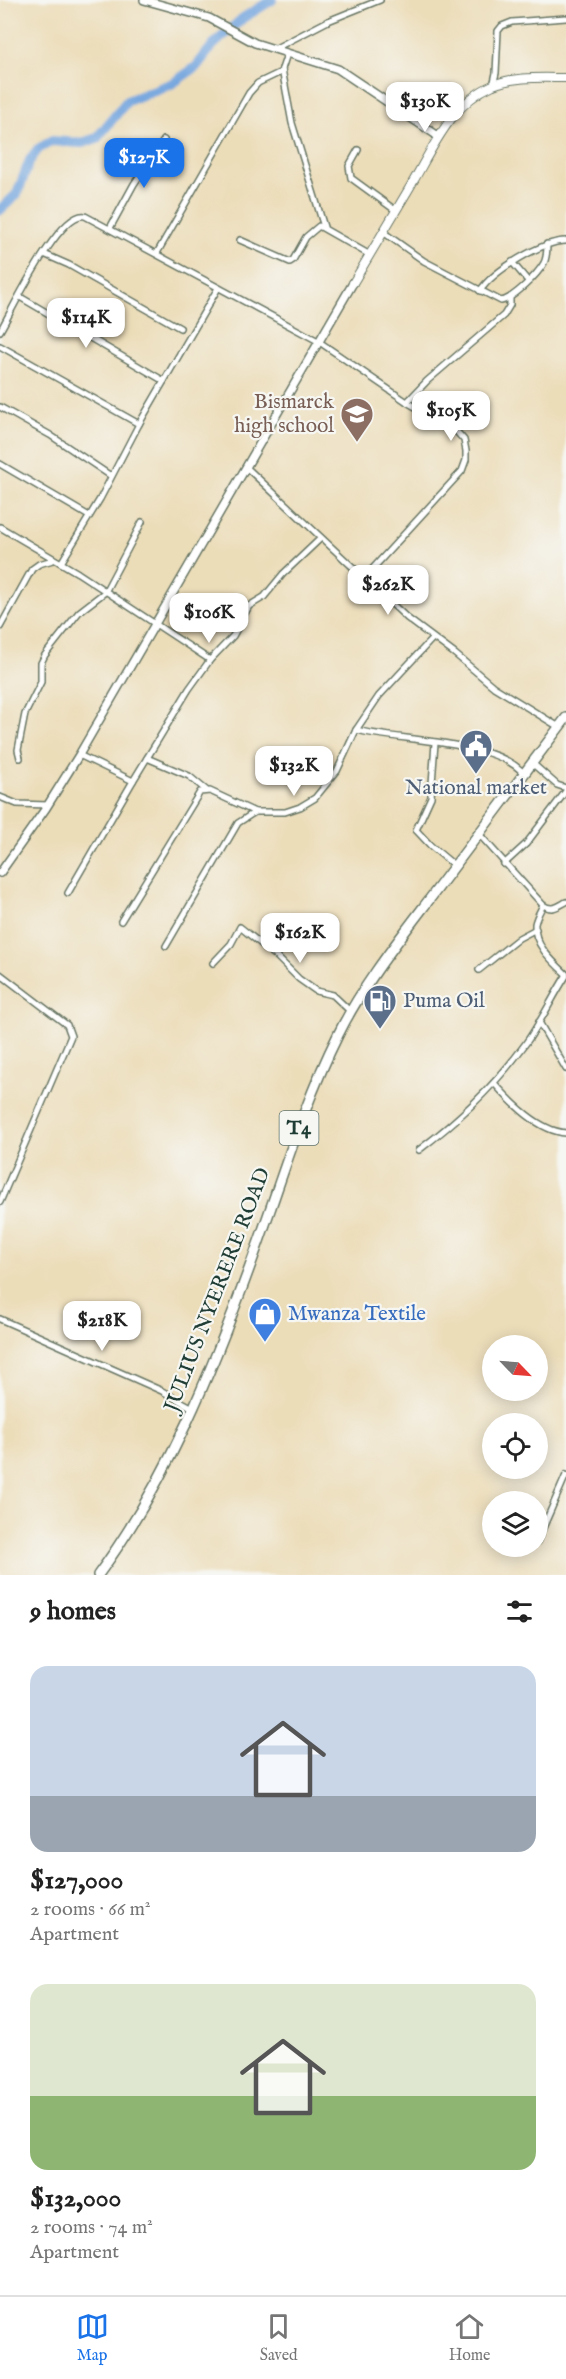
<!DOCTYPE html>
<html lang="en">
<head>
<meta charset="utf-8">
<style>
  body { margin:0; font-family:"IM FELL English",serif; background:#f2f2f2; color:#222; height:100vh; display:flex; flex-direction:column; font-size:22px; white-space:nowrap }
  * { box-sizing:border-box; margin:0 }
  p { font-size:20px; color:#767676 }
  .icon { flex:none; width:33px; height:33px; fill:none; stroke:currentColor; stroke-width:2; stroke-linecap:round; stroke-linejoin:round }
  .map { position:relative; height:1575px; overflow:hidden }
  .drawer { display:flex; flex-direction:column; background:#fff; flex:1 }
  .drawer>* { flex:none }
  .needle { width:39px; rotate:115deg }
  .controls { position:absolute; left:482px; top:1335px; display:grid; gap:12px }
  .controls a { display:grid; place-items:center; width:66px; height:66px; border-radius:50%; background:#fff; box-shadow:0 3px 15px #0003; font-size:30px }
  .price { position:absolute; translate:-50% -51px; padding:0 14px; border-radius:12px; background:#fff; color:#222; font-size:20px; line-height:39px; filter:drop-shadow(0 2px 3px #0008) }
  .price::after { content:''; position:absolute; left:50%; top:36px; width:18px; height:14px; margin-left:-9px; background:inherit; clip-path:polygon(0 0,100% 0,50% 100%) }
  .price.active { background:#1a73e8; color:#fff }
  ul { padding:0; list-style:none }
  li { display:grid; align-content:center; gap:12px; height:318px; padding:0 30px }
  li span { display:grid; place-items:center; height:186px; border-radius:18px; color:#555 }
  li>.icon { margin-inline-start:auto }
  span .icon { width:108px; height:108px; fill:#fffc; stroke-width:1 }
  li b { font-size:26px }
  h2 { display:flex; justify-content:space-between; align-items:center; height:72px; padding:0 30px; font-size:26px }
  .tab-bar { display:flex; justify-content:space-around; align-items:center; height:84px; border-top:2px solid #e0e0e0; background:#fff; font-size:16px; color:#767676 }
  .tab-bar a { display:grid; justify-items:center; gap:3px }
  .tab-bar .active { color:#1a73e8 }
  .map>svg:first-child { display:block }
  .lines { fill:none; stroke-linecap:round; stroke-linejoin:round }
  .river { stroke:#73a5de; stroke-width:10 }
  .minor-casing { stroke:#677563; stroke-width:8 }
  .tertiary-casing { stroke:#677563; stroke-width:10 }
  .secondary-casing { stroke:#677563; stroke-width:10 }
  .trunk-casing { stroke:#677563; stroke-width:12 }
  .minor { stroke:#fff; stroke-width:5 }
  .tertiary { stroke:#fff; stroke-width:7 }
  .secondary { stroke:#fff; stroke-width:8 }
  .trunk { stroke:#fff; stroke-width:9 }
  .labels { text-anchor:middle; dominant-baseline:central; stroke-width:4.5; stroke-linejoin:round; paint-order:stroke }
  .shield { fill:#f6f6f2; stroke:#60746d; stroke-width:1.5 }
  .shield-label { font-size:20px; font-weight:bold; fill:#1f3d34 }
  .education-label { font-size:21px; fill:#785e54; stroke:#f6f6f2; text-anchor:end }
  .service-label { font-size:21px; fill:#4e5e75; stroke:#f6f6f2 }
  .street-label { font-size:21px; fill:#1f3d34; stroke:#f6f6f2 }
  .shop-label { font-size:21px; fill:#366cbe; stroke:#f6f6f2; text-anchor:start }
</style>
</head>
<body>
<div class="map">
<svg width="566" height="1575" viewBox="0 0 566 1575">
  <rect width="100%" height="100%" fill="#f6f6f2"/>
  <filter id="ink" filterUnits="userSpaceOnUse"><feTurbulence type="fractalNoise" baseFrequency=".0167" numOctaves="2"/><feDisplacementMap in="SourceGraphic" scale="12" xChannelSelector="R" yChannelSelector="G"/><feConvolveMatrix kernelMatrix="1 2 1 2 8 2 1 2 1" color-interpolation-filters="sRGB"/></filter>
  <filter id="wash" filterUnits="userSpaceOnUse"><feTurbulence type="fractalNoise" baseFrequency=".008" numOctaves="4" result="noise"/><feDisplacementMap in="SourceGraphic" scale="24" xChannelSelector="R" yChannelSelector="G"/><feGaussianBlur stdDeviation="1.35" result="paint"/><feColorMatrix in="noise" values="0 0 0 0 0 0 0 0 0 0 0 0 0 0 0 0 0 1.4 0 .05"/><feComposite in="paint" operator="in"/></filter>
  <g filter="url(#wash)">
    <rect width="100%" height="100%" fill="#ecddb9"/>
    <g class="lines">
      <path class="river" d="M0 210 17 194 30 160 38 149 52 141 82 143 97 138 127 101 173 83 196 67 213 45 243 18 272 0"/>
    </g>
  </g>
  <g filter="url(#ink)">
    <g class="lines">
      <g class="minor-casing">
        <g id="minor">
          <path d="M274 49 328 21 380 0"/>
          <path d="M282 69 292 123 324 227"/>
          <path d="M493 86 496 73 498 31 502 26 512 22 566 18"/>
          <path d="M358 150 349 166 351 178 395 210"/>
          <path d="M110 228 134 184 164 140"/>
          <path d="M383 232 424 261 501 301C513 299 538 274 544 263 547 257 547 251 547 244"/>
          <path d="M240 240 290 262 293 260 306 237 319 226 370 255"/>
          <path d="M157 253 249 93 258 83 281 72 287 54"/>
          <path d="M44 254 69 265 180 328"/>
          <path d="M512 262 528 281"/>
          <path d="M480 291C493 271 542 241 566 241"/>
          <path d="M20 297 164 381"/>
          <path d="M0 331C13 309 59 211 85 216L318 341 407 402 456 431 464 440 466 451V460L462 471 365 577"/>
          <path d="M0 346 139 424"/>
          <path d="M407 402 427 381 504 315 510 305V299"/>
          <path d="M0 407 50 435 111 476"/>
          <path d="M0 464 89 516"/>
          <path d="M246 467 407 618 455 654 494 687 559 727"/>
          <path d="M0 527 78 573 210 660"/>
          <path d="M61 563 100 499 139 424 218 288"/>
          <path d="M0 627 32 569 39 564 53 560"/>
          <path d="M356 730C398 741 497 740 524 774"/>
          <path d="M435 743 431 797 416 830 431 846 455 866"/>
          <path d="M20 758 18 750 25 714 41 682V663L45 655 79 612 105 592 142 522"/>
          <path d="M147 758 189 776 206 790"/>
          <path d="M532 763 557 785 566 788"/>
          <path d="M133 781 189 689 210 660 233 636 249 606 264 597 283 574 321 538"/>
          <path d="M0 797 17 804 48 805"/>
          <path d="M479 834 543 905C552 911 557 907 566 902"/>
          <path d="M504 864 526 844 566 791"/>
          <path d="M68 893 133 781 79 755"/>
          <path d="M543 905C540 911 536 918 535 924 533 944 553 962 566 974"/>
          <path d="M121 921 200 792 210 791 255 812"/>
          <path d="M166 946 238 823 255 812H285L300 807 315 798 337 771 356 730 379 696 432 639"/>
          <path d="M213 963 231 944 240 927 276 956 299 979 316 991 333 995 351 1012"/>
          <path d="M479 970 519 938 536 929"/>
          <path d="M0 974 67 1025 71 1036 0 1202"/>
          <path d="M539 1022 566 1069"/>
          <path d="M494 1083C512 1103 539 1131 566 1133"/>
          <path d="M419 1150C460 1119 496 1085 526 1043 541 1022 552 998 566 976"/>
          <path d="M0 1319 162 1391 193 1408"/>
          <path d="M537 1542 566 1475"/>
        </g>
      </g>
      <g class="tertiary-casing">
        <g id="tertiary">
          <path d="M144 0 209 18 255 43 338 69 438 136"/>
          <path d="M0 873 46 808 79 755 353 283"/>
        </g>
      </g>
      <g class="secondary-casing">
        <path id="secondary" d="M353 283C372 251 391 219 410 187 432 150 450 104 493 85 515 76 542 78 566 78"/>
      </g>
      <g class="trunk-casing">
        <path id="trunk" d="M98 1575C168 1480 212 1371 252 1261 280 1185 302 1107 338 1035 363 984 401 937 435 892 479 834 522 776 566 718"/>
      </g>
      <use href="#minor" class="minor"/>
      <use href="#tertiary" class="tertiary"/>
      <use href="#secondary" class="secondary"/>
      <use href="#trunk" class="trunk"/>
    </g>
  </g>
  <defs>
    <g id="school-pin" transform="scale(1.725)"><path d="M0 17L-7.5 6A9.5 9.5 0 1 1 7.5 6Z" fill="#8d6e63" stroke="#f6f6f2"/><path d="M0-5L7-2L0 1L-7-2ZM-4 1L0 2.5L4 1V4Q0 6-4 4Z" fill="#fff"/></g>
    <g id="civic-pin" transform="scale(1.725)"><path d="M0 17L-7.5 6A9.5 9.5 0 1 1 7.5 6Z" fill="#5c6f8a" stroke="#f6f6f2"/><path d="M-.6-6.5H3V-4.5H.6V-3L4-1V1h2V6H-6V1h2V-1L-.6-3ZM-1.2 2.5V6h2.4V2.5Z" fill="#fff"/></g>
    <g id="fuel-pin" transform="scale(1.725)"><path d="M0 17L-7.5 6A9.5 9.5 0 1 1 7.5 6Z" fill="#5c6f8a" stroke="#f6f6f2"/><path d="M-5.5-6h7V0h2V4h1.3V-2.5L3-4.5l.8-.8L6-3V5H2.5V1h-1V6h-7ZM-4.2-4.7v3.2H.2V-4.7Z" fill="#fff"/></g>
    <g id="shop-pin" transform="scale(1.725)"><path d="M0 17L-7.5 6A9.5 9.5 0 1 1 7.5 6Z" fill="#3f7fe0" stroke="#f6f6f2"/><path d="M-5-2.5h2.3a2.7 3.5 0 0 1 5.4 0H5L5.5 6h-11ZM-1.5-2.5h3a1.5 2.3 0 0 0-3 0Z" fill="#fff"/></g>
  </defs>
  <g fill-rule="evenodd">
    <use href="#school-pin" x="357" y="414"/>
    <use href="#civic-pin" x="476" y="746"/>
    <use href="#fuel-pin" x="380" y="1001"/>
    <use href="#shop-pin" x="265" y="1314"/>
  </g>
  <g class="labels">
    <rect class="shield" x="279.5" y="1111" width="39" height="34" rx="4.5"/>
    <g class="shield-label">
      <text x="299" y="1128">T4</text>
    </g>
    <g class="education-label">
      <text x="334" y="402">Bismarck<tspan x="334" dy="24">high school</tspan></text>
    </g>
    <g class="service-label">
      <text x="476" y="788">National market</text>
      <text x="403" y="1001" text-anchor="start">Puma Oil</text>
    </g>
    <g class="street-label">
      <text transform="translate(218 1290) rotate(-69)">JULIUS NYERERE ROAD</text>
    </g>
    <g class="shop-label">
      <text x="288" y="1314">Mwanza Textile</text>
    </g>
  </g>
</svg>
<div class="controls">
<a><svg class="needle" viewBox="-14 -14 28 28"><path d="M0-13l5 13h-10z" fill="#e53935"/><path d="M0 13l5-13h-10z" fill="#767676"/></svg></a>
<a><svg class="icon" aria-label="locate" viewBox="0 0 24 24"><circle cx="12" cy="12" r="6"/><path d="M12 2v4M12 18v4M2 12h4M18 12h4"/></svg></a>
<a><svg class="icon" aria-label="layers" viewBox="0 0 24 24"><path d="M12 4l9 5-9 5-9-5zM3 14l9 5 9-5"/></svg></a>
</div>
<b class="price" style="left:425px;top:133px">$130K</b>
<b class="price active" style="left:144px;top:189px">$127K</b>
<b class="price" style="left:86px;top:349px">$114K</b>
<b class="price" style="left:451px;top:442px">$105K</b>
<b class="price" style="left:388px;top:616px">$262K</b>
<b class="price" style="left:209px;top:644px">$106K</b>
<b class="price" style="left:294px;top:797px">$132K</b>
<b class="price" style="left:300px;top:964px">$162K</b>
<b class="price" style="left:102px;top:1352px">$218K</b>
</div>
<section class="drawer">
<h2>9 homes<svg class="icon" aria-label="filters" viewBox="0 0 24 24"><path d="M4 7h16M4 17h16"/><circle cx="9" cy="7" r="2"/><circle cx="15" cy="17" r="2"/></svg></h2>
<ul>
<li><span style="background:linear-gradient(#c9d6e8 70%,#9aa5b1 0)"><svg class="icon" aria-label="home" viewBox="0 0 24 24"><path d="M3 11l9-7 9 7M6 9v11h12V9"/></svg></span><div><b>$127,000</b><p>2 rooms · 66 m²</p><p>Apartment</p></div></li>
<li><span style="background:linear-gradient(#dfe7d0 60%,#8fb573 0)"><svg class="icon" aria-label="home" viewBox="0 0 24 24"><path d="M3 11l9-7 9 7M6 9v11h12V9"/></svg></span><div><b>$132,000</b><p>2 rooms · 74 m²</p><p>Apartment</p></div></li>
</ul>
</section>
<nav class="tab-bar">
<a class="active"><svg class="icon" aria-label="map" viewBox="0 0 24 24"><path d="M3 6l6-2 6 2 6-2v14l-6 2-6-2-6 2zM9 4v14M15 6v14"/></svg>Map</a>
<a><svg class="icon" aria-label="saved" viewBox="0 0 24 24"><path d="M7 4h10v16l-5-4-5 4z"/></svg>Saved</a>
<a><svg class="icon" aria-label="home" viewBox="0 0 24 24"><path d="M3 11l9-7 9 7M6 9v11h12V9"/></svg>Home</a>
</nav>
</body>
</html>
